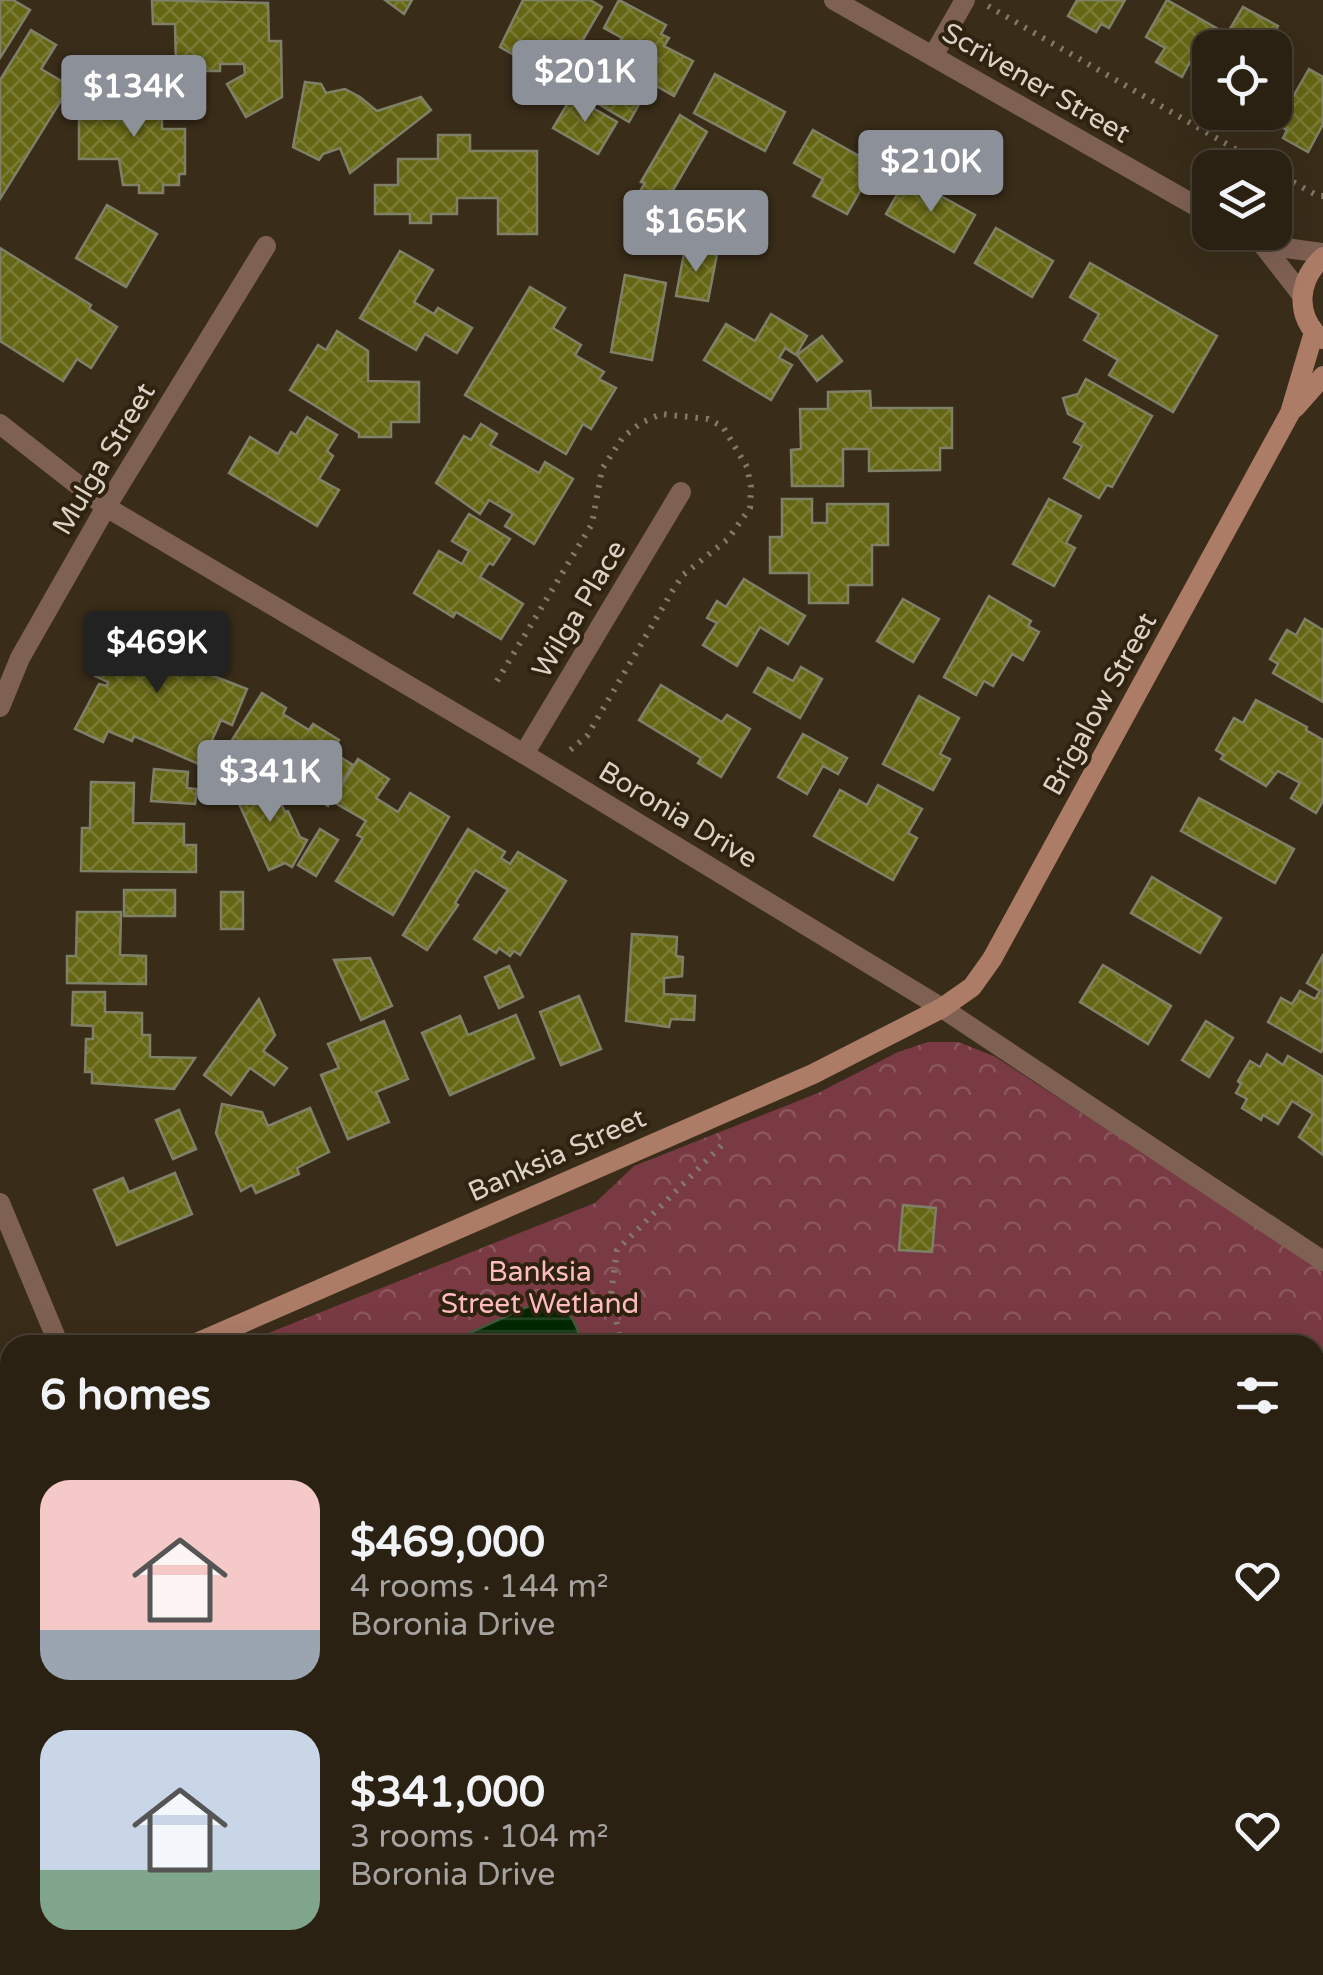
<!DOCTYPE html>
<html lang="en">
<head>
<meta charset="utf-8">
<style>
  body { margin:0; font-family:"Varela Round",sans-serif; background:#372e21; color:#f1f3f6; height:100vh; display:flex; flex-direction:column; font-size:38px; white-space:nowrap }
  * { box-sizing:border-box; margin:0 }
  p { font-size:32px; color:#a6a3a0 }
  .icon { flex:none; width:55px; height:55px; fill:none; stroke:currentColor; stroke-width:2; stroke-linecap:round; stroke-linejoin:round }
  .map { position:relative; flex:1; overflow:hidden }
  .details { position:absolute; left:0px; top:1335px; width:1325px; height:640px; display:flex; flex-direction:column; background:#2b2113; border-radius:30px 30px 0 0; box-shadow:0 10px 40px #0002,0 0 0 2px #473e33 }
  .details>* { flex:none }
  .controls { position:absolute; left:1192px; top:30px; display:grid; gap:20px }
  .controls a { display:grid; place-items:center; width:100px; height:100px; border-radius:20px; background:#2b2113; box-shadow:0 10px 40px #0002,0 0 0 2px #473e33; font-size:50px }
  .price { position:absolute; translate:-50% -85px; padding:0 22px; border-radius:10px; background:#8c9099; color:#fff; font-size:32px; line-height:65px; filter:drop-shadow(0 2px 5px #0008) }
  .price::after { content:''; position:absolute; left:50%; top:60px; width:30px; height:22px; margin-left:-15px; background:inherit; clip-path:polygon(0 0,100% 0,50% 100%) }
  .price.on { background:#222; color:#fff }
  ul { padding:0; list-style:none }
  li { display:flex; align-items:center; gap:30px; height:250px; padding:0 40px }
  li span { display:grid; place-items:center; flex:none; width:280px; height:200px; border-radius:30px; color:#555 }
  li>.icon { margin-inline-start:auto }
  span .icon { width:120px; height:120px; fill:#fffc; stroke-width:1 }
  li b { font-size:42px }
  h2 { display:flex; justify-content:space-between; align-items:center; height:120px; padding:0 40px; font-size:42px }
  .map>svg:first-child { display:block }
  .park { fill:url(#park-crowns) }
  .water { fill:url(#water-rules); stroke:#425b3c; stroke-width:2.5 }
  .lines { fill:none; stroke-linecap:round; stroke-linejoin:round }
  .stream { stroke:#425b3c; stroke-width:10 }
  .building { fill:url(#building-cross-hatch); stroke:#7f8067; stroke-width:2.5 }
  .path { stroke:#847969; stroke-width:6; stroke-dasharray:2.5 8; stroke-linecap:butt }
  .street { stroke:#7f6153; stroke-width:20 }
  .secondary { stroke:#ac7c67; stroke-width:20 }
  .labels { text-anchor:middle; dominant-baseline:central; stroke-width:8; stroke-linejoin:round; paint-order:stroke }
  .street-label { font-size:28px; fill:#dbd2c6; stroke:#2f220f }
  .park-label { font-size:28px; fill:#febbc2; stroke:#2f220f }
</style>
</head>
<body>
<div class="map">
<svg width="1323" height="1975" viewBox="0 0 1323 1975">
  <defs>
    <pattern id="park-crowns" width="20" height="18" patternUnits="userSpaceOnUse" patternTransform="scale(2.5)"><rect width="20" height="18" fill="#793a44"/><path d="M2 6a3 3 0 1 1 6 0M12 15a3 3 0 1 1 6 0" fill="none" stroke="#8b565e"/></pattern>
    <pattern id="water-rules" width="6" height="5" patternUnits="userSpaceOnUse" patternTransform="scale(2.5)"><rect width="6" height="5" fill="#012801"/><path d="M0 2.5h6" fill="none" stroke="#254625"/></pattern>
    <pattern id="building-cross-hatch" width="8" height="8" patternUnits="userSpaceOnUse" patternTransform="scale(2.5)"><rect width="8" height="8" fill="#656614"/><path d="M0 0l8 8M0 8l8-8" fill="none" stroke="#7a7b35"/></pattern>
  </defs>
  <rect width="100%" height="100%" fill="#392c19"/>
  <g class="park">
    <path d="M928 1042H958L994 1056 1323 1270V1683L1315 1680V1345H238L595 1203 634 1166 818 1093 898 1052Z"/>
    <path d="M10 1434V1858L0 1857V1437Z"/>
  </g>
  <path class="water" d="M538 1302C566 1302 576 1319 582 1345H443Z"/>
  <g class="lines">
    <g class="stream">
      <path d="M1315 1546 1323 1549"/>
      <path d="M0 1646H10"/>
    </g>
  </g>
  <g class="building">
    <path d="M0 0H13L30 10 0 58Z"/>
    <path d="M152 0 268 3 269 41H281L282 97 246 117 227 84 245 74 244 64H220V71H202V65H176L175 24H153Z"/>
    <path d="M385 0H412L404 14Z"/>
    <path d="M523 0H590L602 7 559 81 500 47Z"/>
    <path d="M619 0 666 25 661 34 669 38 664 46 693 61 674 96 651 83 629 122 597 103 601 96 579 84 595 56 608 63 622 38 604 28Z"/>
    <path d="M1077 0H1125L1109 28 1101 24 1096 32 1068 16Z"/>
    <path d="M1167 0 1227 34 1243 7 1278 26 1266 48H1210V100L1197 92 1208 73 1190 62 1182 77 1156 62 1165 48 1146 37Z"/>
    <path d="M31 30 56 45 41 69 70 86 0 199V80Z"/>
    <path d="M1309 69 1323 77V124L1308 152 1283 138 1287 130 1277 125Z"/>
    <path d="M715 74 785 112 765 151 694 113Z"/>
    <path d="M305 82 321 84 326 93 345 89 360 97 377 111 421 97 431 110 350 173 340 148 323 154 319 160 293 147Z"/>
    <path d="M93 94H162V129H185V174H179V185H163V193H139V185H123L119 159H79V119H93Z"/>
    <path d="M572 96 617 122 598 154 553 128Z"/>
    <path d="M680 115 707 132 669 197 666 196 661 205 639 193 645 183 641 182Z"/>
    <path d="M813 130 875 165 847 214 813 196 823 179 794 163Z"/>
    <path d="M438 135H470V151H537V234H498V198H457V214H431V223H410V214H375V185H398V159H438Z"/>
    <path d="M907 177 975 215 954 252 886 214Z"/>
    <path d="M107 205 157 234 126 287 76 258Z"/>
    <path d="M996 228 1053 261 1032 297 975 263Z"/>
    <path d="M0 248 91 305 89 309 117 327 91 368 77 359 63 381 0 341Z"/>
    <path d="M685 248 717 254 708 301 676 296Z"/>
    <path d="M400 251 433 270 414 302 434 314 438 308 472 328 457 353 425 334 416 350 360 318Z"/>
    <path d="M1090 263 1217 336 1173 412 1109 375 1118 360 1084 340 1099 314 1070 297Z"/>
    <path d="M625 275 666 283 652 360 611 352Z"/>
    <path d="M530 287 565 308 553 328 581 345 575 355 604 372 599 379 616 388 591 429 583 424 566 454 465 395Z"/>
    <path d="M771 314 807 336 796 355 785 348 779 358 792 365 771 400 704 360 726 324 755 341Z"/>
    <path d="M337 331 368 351V381L419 382V422H391V437H359V433L290 390 318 345 326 350Z"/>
    <path d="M822 336 842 361 817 381 797 355Z"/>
    <path d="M1086 379 1152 416 1112 487 1107 485 1099 498 1064 478 1082 446 1074 442 1085 423 1068 414 1063 398 1078 394Z"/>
    <path d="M870 391 871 408H952V448H940V470L869 471V449H843V486H792L791 450 801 449 800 409H828V392Z"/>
    <path d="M307 417 337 435 327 451 333 456 319 479 339 490 317 526 229 473 250 437 278 454 291 432 296 435Z"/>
    <path d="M481 424 497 434 490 445 539 473 545 462 573 479 534 544 505 526 513 514 489 500 480 514 436 483 464 436 471 440Z"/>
    <path d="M782 499H812V523H827V504H888V545H872V585H848V603H809V573H770V537H782Z"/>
    <path d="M1049 499 1081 516 1066 543 1075 548 1054 586 1013 564Z"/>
    <path d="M469 514 510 539 493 565 489 563 480 577 523 604 501 639 456 612 453 617 414 593 439 551 462 564 469 551 452 541Z"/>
    <path d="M744 579 805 616 788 644 760 627 737 666 703 645 717 623 707 618 717 601 726 607Z"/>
    <path d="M989 596 1031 621 1028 626 1039 632 1023 660 1012 654 993 686 984 681 976 695 944 677Z"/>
    <path d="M903 599 939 619 913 662 877 641Z"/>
    <path d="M120 618 175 642 167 658 247 689 232 725 221 720 201 765 134 736 132 741 108 731 103 742 75 729 99 684 107 686 108 682 95 676Z"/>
    <path d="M1305 619 1323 630V702L1273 673 1278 664 1270 659 1287 630 1296 635Z"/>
    <path d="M801 667 822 679 800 718 754 692 768 668 793 681Z"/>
    <path d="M661 685 722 722 727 715 750 729 721 777 698 763 701 758 639 720Z"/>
    <path d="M262 693 286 708 283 714 309 730 313 724 339 740 332 752 353 765 328 806 304 791 308 786 232 740Z"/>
    <path d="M919 696 959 718 940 754 950 759 933 790 883 764Z"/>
    <path d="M1256 700 1307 727 1306 730 1323 740V801L1316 813 1291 798 1300 783 1278 771 1266 786 1221 759 1224 755 1216 750 1234 718 1243 723Z"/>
    <path d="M803 734 847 758 838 774 823 766 807 794 778 777Z"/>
    <path d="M358 759 389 779 376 798 398 812 410 793 449 817 393 915 336 881 363 838 357 835 366 821 332 801Z"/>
    <path d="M154 769 188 772 187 788 197 789 195 804 151 801Z"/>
    <path d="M249 780 277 795 285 812 288 811 300 837 307 840 292 867 285 863 269 870 232 788Z"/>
    <path d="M91 782 134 783 133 823 184 824V845H196V872L81 871 82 828H90Z"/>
    <path d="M878 785 922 809 908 833 917 838 893 880 814 836 840 790 867 805Z"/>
    <path d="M1199 798 1294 849 1275 883 1181 831Z"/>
    <path d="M320 829 338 840 316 876 298 865Z"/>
    <path d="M468 829 505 852 501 858 510 864 518 852 566 881 520 955 514 951 510 956 499 948 496 953 474 939 508 890 475 870 455 903 458 905 427 950 403 935Z"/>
    <path d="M1152 877 1221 918 1200 953 1131 913Z"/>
    <rect x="124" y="890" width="51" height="26"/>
    <rect x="221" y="892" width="22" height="37"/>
    <path d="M77 912H121L120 955 146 956V984L67 983V956H76Z"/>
    <path d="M632 934 677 937 676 956 683 957 682 976 664 978V994L695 996 694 1020 671 1019 669 1027 626 1021Z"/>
    <path d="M1323 955V1048L1321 1052 1268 1022 1281 998 1292 1004 1300 991 1315 999 1320 991 1307 983Z"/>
    <path d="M370 958 392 1006 361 1020 334 960Z"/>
    <path d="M1103 965 1171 1006 1148 1044 1080 1002Z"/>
    <path d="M509 966 523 997 499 1008 485 977Z"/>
    <path d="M73 992H105V1012L142 1013V1035H150V1057L195 1058 174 1089 92 1083V1072H85L86 1039H93V1026L72 1025Z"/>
    <path d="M579 996 601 1049 561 1065 540 1012Z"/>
    <path d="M259 999 275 1035 263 1051 287 1068 274 1085 250 1068 231 1095 204 1075Z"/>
    <path d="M516 1015 534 1058 450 1095 422 1033 460 1016 468 1035Z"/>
    <path d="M384 1021 408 1079 376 1092 389 1122 348 1139 321 1075 339 1068 328 1044Z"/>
    <path d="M1206 1021 1233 1038 1209 1077 1182 1060Z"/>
    <path d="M1267 1054 1283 1065 1288 1056 1323 1077V1155L1299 1137 1313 1114 1292 1101 1278 1124 1263 1115 1261 1120 1242 1108 1247 1099 1236 1093 1241 1084 1238 1081 1250 1061 1260 1067Z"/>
    <path d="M222 1104 262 1112 268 1126 310 1108 329 1152 297 1168 299 1174 256 1193 252 1185 241 1191 216 1133Z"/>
    <path d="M179 1110 196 1149 173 1159 156 1120Z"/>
    <path d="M175 1173 192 1214 117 1245 94 1190 123 1178 129 1192Z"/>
    <path d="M903 1205 936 1208 932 1252 899 1250Z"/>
    <path d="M1323 1860V1937L1315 1933V1875Z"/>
    <path d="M0 1955 10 1956V1965H23L22 1975H0Z"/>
    <path d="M558 1965H623L627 1970 621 1975H550Z"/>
    <path d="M804 1965H836L840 1975H807Z"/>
  </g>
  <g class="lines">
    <g class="path">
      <path d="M988 6 1268 168"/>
      <path d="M1275 172 1318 196H1323"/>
      <path d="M497 681 592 524 602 469 623 437 641 423 661 414 708 419 723 427 747 467 751 487 750 508 728 539 683 575 673 590 587 736 568 752"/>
      <path d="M621 1345 611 1294 617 1250 723 1144"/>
      <path d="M1315 1515 1323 1517"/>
      <path d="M0 1592H10"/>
    </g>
    <g class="street">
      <path d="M834 0 1210 214"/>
      <path d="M933 56 965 0"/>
      <path d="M1242 232 1263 245 1323 253"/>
      <path d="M1263 245 1302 295"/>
      <path d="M0 424 106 507 524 754 942 1008 1323 1261"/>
      <path d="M0 707 20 658 106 507 266 246"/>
      <path d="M524 754 681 492"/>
      <path d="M0 1203 59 1345"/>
      <path d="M1315 1702 1323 1704"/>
      <path d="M0 1877 10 1879"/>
      <path d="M450 1965V1975"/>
    </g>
    <g class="secondary">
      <path d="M1321 339C1295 315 1297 281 1323 257"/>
      <path d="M1295 408 1323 376"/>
      <path d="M192 1345 813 1074 942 1008 972 987 992 959 1290 413 1314 332"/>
      <path d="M0 1429 10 1425"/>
    </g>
  </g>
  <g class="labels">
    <g class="street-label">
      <text transform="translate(1036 83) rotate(30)">Scrivener Street</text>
      <text transform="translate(104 459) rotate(-59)">Mulga Street</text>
      <text transform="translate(579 609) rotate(-59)">Wilga Place</text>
      <text transform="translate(1100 704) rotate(-61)">Brigalow Street</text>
      <text transform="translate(678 815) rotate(31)">Boronia Drive</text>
      <text transform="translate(557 1155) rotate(-24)">Banksia Street</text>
    </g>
    <g class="park-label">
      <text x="540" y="1272">Banksia<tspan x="540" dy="32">Street Wetland</tspan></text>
    </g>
  </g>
</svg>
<div class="controls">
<a><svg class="icon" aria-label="locate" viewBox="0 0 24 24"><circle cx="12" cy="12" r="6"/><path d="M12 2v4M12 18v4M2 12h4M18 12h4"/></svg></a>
<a><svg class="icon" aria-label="layers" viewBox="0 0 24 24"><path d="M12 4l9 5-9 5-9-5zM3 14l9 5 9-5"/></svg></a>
</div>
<b class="price" style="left:585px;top:125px">$201K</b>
<b class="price" style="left:134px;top:140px">$134K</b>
<b class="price" style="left:931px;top:215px">$210K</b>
<b class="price" style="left:696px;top:275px">$165K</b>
<b class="price on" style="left:157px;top:696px">$469K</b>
<b class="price" style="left:270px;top:825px">$341K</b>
<section class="details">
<h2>6 homes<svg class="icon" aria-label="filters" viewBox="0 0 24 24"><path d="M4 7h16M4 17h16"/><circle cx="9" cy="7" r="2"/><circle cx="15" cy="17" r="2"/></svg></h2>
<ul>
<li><span style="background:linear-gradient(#f6c9c9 75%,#9aa5b1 0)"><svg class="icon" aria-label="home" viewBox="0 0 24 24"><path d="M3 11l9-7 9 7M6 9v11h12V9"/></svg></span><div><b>$469,000</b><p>4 rooms · 144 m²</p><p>Boronia Drive</p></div><svg class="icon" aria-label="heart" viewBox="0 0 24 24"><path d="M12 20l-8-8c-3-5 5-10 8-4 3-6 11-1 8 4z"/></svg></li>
<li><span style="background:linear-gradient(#c9d6e8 70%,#7fa58c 0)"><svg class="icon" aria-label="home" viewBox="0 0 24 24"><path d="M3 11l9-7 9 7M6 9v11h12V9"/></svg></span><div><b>$341,000</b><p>3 rooms · 104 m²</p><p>Boronia Drive</p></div><svg class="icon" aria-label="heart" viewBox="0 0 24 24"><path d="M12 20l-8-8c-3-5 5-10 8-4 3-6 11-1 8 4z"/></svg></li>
</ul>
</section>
</div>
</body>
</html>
